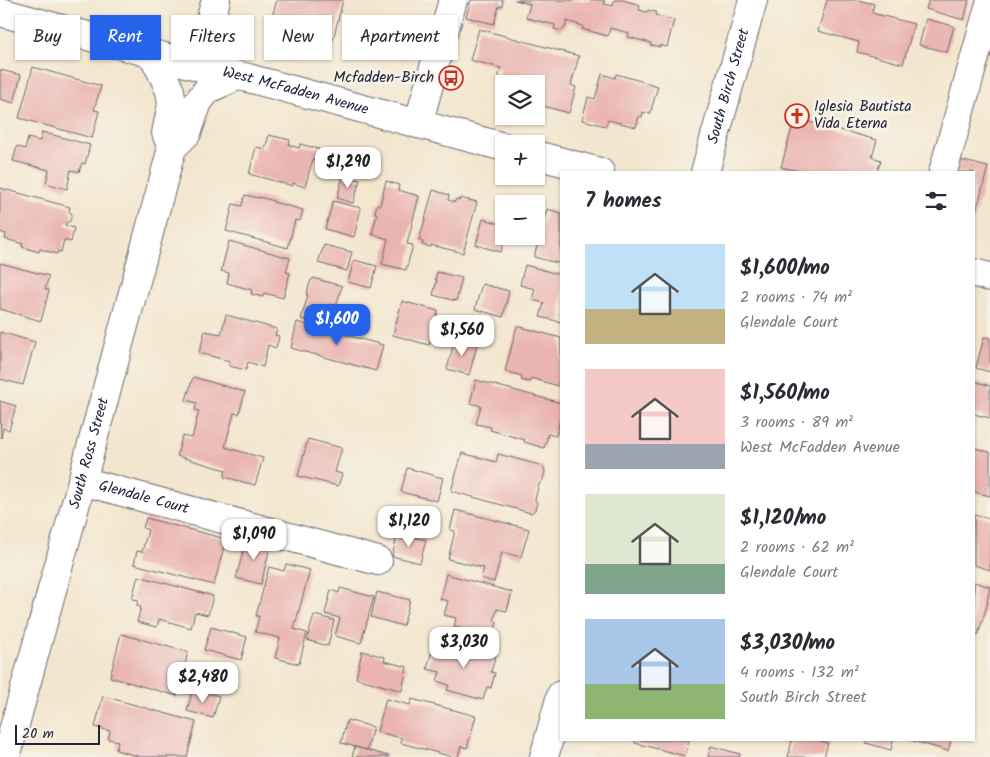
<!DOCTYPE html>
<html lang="en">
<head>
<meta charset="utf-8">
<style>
  body { margin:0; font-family:Kalam,sans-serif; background:#f2f2f3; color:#2b2b33; height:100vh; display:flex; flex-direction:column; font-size:19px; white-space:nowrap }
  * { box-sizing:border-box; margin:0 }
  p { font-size:16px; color:#7c7c81 }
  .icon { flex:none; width:28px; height:28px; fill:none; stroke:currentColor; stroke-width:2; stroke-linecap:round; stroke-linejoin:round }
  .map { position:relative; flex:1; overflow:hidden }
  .drawer { position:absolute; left:560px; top:171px; width:415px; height:570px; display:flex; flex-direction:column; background:#fff; border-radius:0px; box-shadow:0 1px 4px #0004 }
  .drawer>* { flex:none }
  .banner { position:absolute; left:15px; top:15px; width:470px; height:45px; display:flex; gap:10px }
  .fabs { position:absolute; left:495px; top:75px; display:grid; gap:10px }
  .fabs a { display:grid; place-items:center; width:50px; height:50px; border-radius:0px; background:#fff; box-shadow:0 1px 4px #0004; font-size:25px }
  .scale { position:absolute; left:15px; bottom:12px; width:85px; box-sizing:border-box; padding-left:5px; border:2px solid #22223b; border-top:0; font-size:14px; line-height:18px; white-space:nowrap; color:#22223b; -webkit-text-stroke:4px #f7f3e8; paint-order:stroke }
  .price { position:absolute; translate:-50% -42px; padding:0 11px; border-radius:10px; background:#fff; color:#222; font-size:16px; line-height:32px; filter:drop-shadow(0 1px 2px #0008) }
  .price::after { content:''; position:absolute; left:50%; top:30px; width:15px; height:11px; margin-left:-8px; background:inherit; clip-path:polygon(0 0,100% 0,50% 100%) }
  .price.on { background:#2563eb; color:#fff }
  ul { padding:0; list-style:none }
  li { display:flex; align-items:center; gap:15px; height:125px; padding:0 25px }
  li span { display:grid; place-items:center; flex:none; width:140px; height:100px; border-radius:0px; color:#555 }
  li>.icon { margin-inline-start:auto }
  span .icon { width:60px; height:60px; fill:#fffc; stroke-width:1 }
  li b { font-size:21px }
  h2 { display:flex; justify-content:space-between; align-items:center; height:60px; padding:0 25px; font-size:21px }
  .chip { padding:0 18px; border-radius:0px; background:#fff; box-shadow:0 1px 4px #0004; font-size:18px; line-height:45px }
  .chip.on { background:#2563eb; color:#fff }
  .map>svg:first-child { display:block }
  .building { fill:#eab4b0 }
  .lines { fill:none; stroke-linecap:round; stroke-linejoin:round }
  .minor-casing { stroke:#6b676e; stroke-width:30 }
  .minor { stroke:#fff; stroke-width:28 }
  .labels { text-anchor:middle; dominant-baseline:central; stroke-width:5; stroke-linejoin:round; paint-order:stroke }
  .poi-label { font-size:15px; fill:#22223b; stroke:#f7f3e8; text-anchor:end }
  .street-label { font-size:15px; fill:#22223b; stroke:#f7f3e8 }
</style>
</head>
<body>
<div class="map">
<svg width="990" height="757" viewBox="0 0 990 757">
  <rect width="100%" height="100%" fill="#f7f3e8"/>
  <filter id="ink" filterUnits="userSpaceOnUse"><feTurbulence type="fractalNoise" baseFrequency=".02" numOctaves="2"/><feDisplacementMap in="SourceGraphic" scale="10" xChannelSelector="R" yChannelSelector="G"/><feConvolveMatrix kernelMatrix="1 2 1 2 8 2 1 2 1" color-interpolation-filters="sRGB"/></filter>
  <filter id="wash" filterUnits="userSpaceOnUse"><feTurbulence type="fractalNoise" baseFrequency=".0096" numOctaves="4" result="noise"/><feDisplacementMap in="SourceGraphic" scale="20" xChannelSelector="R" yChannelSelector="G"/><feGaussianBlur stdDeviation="1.12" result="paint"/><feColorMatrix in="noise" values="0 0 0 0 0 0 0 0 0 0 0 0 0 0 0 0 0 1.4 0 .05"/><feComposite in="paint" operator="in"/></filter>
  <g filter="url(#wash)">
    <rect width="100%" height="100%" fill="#f3e6ce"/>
    <g id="blocks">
      <g class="building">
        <path d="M277 0H343L333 40 270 23Z"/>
        <path d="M471 0H503L502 7 499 6 494 24 466 17Z"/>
        <path d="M515 0H601L605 1 604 4 613 6 614 0H623L640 5 639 10 647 12 648 10 656 12 655 15 674 20 667 47 660 45V47L650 45 651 43 628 37 629 33 610 28 608 36 582 29 583 26 567 21 565 28H563L562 31 554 29 555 25 526 18 530 4Z"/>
        <path d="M827 0H858L874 4 872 13 914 24 903 64 857 52 859 42 818 31Z"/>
        <path d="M929 0H969L964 20 926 9Z"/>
        <path d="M926 19 954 26 947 52 919 45Z"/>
        <path d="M353 21 379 28 371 59 345 52Z"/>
        <path d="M479 29 579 56 571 85 576 87 569 113 536 104V84H504V91L498 89 500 83 497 82 501 68 470 60Z"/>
        <path d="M33 67 101 86 94 110 99 111 92 138 19 118Z"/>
        <path d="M0 70 21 75 14 103 0 99Z"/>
        <path d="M602 74 615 78 616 74 658 86 650 114 643 112 642 117 639 116 636 127 608 120 606 126 582 120 588 97 595 99Z"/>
        <path d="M795 118 877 140 872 157 881 160 877 172H803L781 167Z"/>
        <path d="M42 132 90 145 85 164 82 163 79 172 71 170 67 189 46 183 49 170 13 161 17 146 25 149 28 138 40 141Z"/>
        <path d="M269 135 290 140 289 145 299 148 300 144 319 149 316 160 313 159 305 187 293 183V186L249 174 256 147 265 149Z"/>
        <path d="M956 159 988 167 974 219V172H952Z"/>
        <path d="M343 176 360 180 353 203 337 198Z"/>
        <path d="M386 181 399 185 398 190 419 196 407 244 413 245 406 270 382 264 388 239 372 234 377 214 375 213 377 204 380 205Z"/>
        <path d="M0 188 70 207 69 211 72 214 70 221 66 223 65 225 74 228 71 242 64 240 61 252 58 251 57 254 40 249 39 252 22 247 23 244 5 239 6 234 0 232Z"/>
        <path d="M433 190 449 195 448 200 455 202 456 199 460 200V198L477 202 463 253 431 245V247L422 245 423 242 419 241Z"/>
        <path d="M245 195 259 198V197L274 201 273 202 303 210 300 221 295 220 288 248 226 231 233 204 242 206Z"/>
        <path d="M333 201 361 208 354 237 325 229Z"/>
        <path d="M547 209 561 213V264L534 257Z"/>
        <path d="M483 219 504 225V236H505L501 252 476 245Z"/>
        <path d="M229 241 290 258 286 272 290 273 283 298 264 293 263 297 251 294 252 290 227 283 229 273 221 271Z"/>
        <path d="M324 245 352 252 347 271 318 263Z"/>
        <path d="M354 260 377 266 371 288 348 282Z"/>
        <path d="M0 263 49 276 45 289 49 290 41 321 0 309Z"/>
        <path d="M525 265 561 275V322L540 317 544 303 532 300 535 289 520 285Z"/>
        <path d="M437 272 462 278 456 301 433 295 437 280H435Z"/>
        <path d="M313 278 342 286 330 327 301 319 308 295H306L311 280H312Z"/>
        <path d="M482 284 509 291 503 317 475 309Z"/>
        <path d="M402 301 438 311 429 345 393 335Z"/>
        <path d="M226 315 277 329 275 335 279 336 276 348 268 345 263 367 248 362 246 370 229 366 230 361 199 353 205 331 221 334Z"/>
        <path d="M297 322 383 345 376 371 291 348Z"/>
        <path d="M517 326 561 338V373L558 386 531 378 530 382 521 380 522 376 505 371Z"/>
        <path d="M0 332 35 342 23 385 0 379Z"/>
        <path d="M984 337 990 338V372L976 368Z"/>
        <path d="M455 339 477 345 469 375 447 369Z"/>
        <path d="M193 377 245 392 239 414 234 413 225 447 263 458 255 485 224 477 226 470 177 456 182 436 192 438 199 411 195 410 197 403 186 400Z"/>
        <path d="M476 380 561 403V415L556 436 548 434 544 448 524 442 525 440 490 430 491 427 476 424 481 406 470 403Z"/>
        <path d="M974 381 990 386V418L974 414Z"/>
        <path d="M0 401 16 406 9 430 3 428 1 438Z"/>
        <path d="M308 439 342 448 335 472 342 474 338 486 298 476Z"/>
        <path d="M974 448 990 452V496L974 492Z"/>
        <path d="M462 453 496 462 498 454 543 466 545 471 543 480 539 484 535 499 537 503 535 510 531 513 451 491Z"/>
        <path d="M407 468 443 478 437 501 401 492Z"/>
        <path d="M455 510 529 529 521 557 502 552 494 582 481 578 484 568 448 559 455 531 450 530Z"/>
        <path d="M974 515 990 519V570L974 565Z"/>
        <path d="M146 518 226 539 214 585 134 564 137 551 142 552 148 530 143 528Z"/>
        <path d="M402 534 426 540 420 563 392 556 397 537 401 538Z"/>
        <path d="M247 537 271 543 261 584 236 578Z"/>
        <path d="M286 564 310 570 294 629 307 633 299 664 275 658 280 638 255 632 259 616H256L269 567 284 571Z"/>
        <path d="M446 574 512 592 507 611 497 609 494 621 497 622 493 637 454 627 456 618 444 615 448 601 440 599Z"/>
        <path d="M138 576 213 596 208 615 195 612 191 628 159 619 157 627 137 622 141 607 137 606 138 600 132 599Z"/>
        <path d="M974 582 990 587 987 602H988L978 635 974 634Z"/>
        <path d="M340 588 374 597 361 643 335 636 340 618 325 614 331 590 339 593Z"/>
        <path d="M377 592 410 600 403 626 371 617Z"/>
        <path d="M314 615 334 620 328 646 307 640Z"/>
        <path d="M211 627 247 637 241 660 204 650Z"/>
        <path d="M121 634 188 652 177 696 110 677Z"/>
        <path d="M448 640 496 654 491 672 495 673 491 688 487 687 483 700 447 690 449 685 437 681 440 672 427 669 433 647 446 651Z"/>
        <path d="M362 651 385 657 384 661 407 667 402 691 356 678Z"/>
        <path d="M193 689 219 696 213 718 187 711Z"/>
        <path d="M103 696 196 722 187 757H141L116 750 118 741 108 739 110 731 95 727Z"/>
        <path d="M386 699 410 705 412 699 476 716 467 748 461 746 458 757H453L401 743 402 738 377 732Z"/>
        <path d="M347 720 373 727 367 750 341 743Z"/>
        <path d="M635 740H689L685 756 635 743Z"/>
        <path d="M792 740H818L828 743 824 757H788Z"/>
        <path d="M867 740H893L891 750 866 743Z"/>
        <path d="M910 740H951L948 751Z"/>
        <path d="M711 746 740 754 739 757H708Z"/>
        <path d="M355 747 389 756V757H352Z"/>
      </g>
    </g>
  </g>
  <g filter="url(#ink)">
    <use href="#blocks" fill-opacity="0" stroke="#6b676e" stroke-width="1"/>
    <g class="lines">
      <g class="minor-casing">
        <g id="minor">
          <path id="s1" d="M0 12 197 66 248 78 504 147"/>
          <path d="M152 53 164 77 170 91 172 104 166 133 172 148"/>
          <path d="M197 66 216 0"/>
          <path d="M418 124 453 0"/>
          <path d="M536 155 600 172"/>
          <path id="s2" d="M705 172 753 0"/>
          <path d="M943 172 990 3"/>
          <path d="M974 273 990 277"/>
          <path id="s3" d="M82 481 378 561"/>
          <path id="s4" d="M6 757 82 481 172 148 187 133 198 102 208 89 237 76"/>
          <path d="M544 757 561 695"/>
        </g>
      </g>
      <use href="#minor" class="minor"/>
    </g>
  </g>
  <defs>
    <g id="bus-ring" transform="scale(1.25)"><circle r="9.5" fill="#f7f3e8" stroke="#c8321e" stroke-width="1.5"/><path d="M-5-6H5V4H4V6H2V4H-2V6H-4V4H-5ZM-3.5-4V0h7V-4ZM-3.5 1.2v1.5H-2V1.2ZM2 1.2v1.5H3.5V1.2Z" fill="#c8321e"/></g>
    <g id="church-ring" transform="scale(1.25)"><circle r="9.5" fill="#f7f3e8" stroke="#c8321e" stroke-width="1.5"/><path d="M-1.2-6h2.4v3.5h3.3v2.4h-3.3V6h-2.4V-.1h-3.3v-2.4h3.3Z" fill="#c8321e"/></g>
  </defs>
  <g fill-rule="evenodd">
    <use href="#bus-ring" x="451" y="78"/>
    <use href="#church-ring" x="797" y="116"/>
  </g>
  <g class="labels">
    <g class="poi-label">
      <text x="434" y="78">Mcfadden-Birch</text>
      <text x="814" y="107" text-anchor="start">Iglesia Bautista<tspan x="814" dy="17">Vida Eterna</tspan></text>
    </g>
    <g class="street-label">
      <text stroke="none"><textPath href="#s2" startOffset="89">South Birch Street</textPath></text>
      <text stroke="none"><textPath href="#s1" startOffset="306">West McFadden Avenue</textPath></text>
      <text stroke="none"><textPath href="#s4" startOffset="315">South Ross Street</textPath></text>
      <text stroke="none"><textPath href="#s3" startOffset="64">Glendale Court</textPath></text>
    </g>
  </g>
</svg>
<div class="fabs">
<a><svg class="icon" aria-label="layers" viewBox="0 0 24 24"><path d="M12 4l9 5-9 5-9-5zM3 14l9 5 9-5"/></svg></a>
<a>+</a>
<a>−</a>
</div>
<div class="scale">20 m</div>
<b class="price" style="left:348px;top:189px">$1,290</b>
<b class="price on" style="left:337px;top:346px">$1,600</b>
<b class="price" style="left:462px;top:357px">$1,560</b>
<b class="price" style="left:409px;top:548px">$1,120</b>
<b class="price" style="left:254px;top:561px">$1,090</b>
<b class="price" style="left:464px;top:669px">$3,030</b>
<b class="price" style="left:203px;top:704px">$2,480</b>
<div class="banner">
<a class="chip">Buy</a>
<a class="chip on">Rent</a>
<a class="chip">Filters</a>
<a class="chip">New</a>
<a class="chip">Apartment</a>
</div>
<section class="drawer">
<h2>7 homes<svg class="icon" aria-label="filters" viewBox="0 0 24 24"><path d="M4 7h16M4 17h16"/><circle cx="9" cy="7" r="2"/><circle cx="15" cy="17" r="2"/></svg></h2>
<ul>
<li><span style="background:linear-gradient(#bfe0f5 65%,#c2b280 0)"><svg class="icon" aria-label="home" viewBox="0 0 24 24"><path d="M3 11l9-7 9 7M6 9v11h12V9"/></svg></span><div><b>$1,600/mo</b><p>2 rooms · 74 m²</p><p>Glendale Court</p></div></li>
<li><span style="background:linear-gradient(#f6c9c9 75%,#9aa5b1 0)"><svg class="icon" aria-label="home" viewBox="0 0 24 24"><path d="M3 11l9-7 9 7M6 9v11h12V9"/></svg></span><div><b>$1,560/mo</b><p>3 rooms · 89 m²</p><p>West McFadden Avenue</p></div></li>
<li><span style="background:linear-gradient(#dfe7d0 70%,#7fa58c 0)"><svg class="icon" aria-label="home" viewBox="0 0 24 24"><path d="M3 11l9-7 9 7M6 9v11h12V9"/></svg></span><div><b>$1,120/mo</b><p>2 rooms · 62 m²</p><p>Glendale Court</p></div></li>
<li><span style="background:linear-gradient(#a9c7e8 65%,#8fb573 0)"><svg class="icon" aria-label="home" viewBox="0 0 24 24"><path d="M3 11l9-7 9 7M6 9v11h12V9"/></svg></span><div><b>$3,030/mo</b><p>4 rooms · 132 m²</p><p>South Birch Street</p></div></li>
</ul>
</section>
</div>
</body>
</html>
